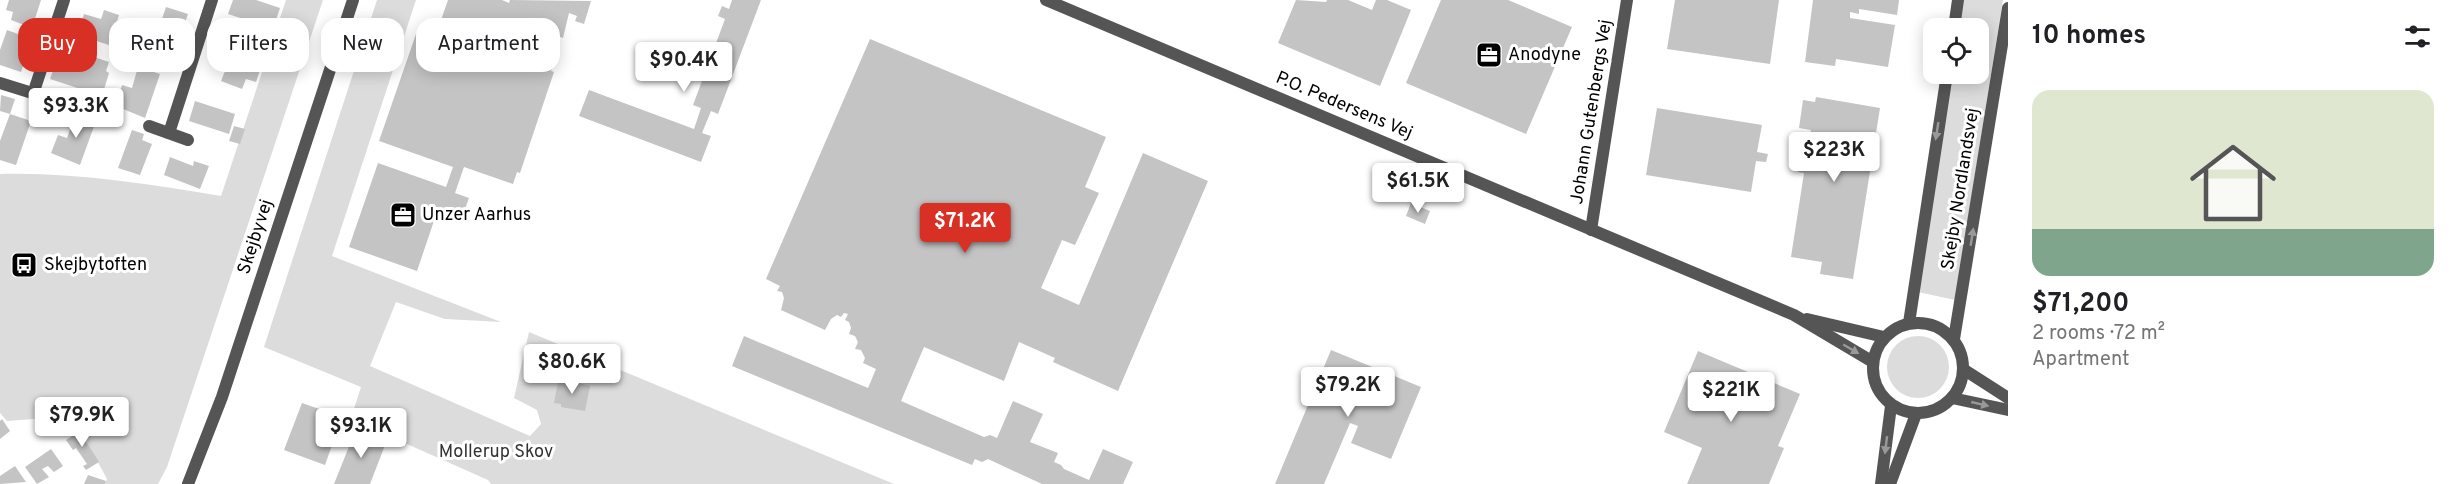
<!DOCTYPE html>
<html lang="en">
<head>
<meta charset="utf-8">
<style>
  body { margin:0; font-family:Overpass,sans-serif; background:#f6f6f6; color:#202124; height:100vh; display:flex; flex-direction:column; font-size:22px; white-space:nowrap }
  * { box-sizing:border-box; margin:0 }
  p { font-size:20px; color:#757577 }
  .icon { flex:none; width:33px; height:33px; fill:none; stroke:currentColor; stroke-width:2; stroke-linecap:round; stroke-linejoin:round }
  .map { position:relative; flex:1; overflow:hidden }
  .drawer { display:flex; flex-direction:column; background:#fff; width:450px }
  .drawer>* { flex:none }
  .guide { position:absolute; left:18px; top:18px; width:570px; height:54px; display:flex; gap:12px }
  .controls { position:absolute; left:1923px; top:18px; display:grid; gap:12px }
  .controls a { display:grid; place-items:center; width:66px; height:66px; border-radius:12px; background:#fff; box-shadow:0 3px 15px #0003; font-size:30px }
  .price { position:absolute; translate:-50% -51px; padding:0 14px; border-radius:6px; background:#fff; color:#222; font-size:20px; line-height:39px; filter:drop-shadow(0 2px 3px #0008) }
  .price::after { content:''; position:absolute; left:50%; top:36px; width:18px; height:14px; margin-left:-9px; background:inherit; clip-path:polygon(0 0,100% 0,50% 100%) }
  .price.on { background:#d93025; color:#fff }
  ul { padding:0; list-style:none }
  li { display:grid; align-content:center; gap:12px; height:318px; padding:0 24px }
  li span { display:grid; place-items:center; height:186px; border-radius:18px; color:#555 }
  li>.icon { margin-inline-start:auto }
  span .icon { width:108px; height:108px; fill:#fffc; stroke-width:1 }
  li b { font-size:26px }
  h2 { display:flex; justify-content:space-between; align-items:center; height:72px; padding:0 24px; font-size:26px }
  .pill { padding:0 21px; border-radius:18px; background:#fff; box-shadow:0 3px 15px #0003; font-size:21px; line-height:54px }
  .pill.on { background:#d93025; color:#fff }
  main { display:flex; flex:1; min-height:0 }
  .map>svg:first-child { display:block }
  .green { fill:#dcdcdc }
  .building { fill:#c4c4c4 }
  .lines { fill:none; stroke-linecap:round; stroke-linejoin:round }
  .minor { stroke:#555; stroke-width:12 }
  .tertiary { stroke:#555; stroke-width:12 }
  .oneway { fill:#999 }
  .labels { text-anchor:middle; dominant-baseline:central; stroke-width:6; stroke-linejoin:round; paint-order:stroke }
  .poi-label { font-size:18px; fill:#000; stroke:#fff; text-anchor:start }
  .street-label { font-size:18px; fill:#000; stroke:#fff }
  .park-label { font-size:18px; fill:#333; stroke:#fff }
</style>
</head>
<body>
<main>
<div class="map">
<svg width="2008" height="484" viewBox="0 0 2008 484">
  <rect width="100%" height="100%" fill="#fff"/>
  <g class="green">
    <path d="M286 0H323L167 467 158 484H105L107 479 73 416 7 421 0 413V174C74 172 148 184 221 196Z"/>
    <path d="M377 0H416L332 256 501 322 445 319 396 302 370 366 530 436 541 424 537 410 514 398 529 332 894 484H491L488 480 398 440 352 415 361 387 264 347Z"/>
    <path d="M1963 0H2003L1955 300 1918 292 1952 74H1978V28H1959Z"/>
    <circle cx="1918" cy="367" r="31"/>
  </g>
  <g class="building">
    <path d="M9 0H41L32 28 11 20 13 12 6 10Z"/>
    <path d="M233 0H256L280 8 274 26 279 28 275 41 262 36 265 26 228 14Z"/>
    <path d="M448 0H502L509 3 510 0 591 1 584 24 575 21 577 16 569 13 563 38 541 30 535 47 557 54 551 71 554 72 520 173 517 172 513 184 464 167 455 193 469 198 460 223 436 215 417 271 349 247 378 163 446 187 453 167 379 141 416 34 434 40Z"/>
    <path d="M732 0H761L718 114 711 111 702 133 711 136 701 162 579 116 589 90 694 129 701 108 693 105 725 19 718 16 722 6 729 9Z"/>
    <path d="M1296 0 1326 2 1327 0H1348L1372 10 1376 0H1387L1411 10 1380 86 1278 43Z"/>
    <path d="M1441 0H1508L1572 27 1526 134 1406 83Z"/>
    <path d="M1675 0H1779L1770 64 1667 49Z"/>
    <path d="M1813 0H1899L1897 15 1859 9V14L1850 12V18L1895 25 1888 67 1836 59 1835 66 1805 62Z"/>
    <path d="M166 7 188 14 172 61 139 47 145 28 158 31Z"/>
    <path d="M104 10 119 15 116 25 125 28 118 48 78 35 84 14 101 19Z"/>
    <path d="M7 30 32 39 21 72 0 65V50Z"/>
    <path d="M870 39 1106 137 1085 187 1099 193 1075 245 1062 240 1041 288 1079 305 1143 153 1208 181 1118 391 1053 362 1055 358 1019 342 1004 381 924 347 901 401 984 437 990 435 997 438 1013 401 1043 414 1030 442 1058 453 1054 462 1061 465 1064 469 1089 480 1103 449 1133 462 1123 484H1042L988 459 982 462 975 459 972 465 732 366 744 336 868 388 876 369 863 363 865 358 861 350 855 349 858 342 855 336 849 334 851 328 849 322 845 320 848 314 844 313 841 317 837 315 831 319 825 330 781 310 784 298 782 292 777 291 780 286 766 279Z"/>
    <path d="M221 47 263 61 256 82 246 79 242 89 221 81 225 71 214 67Z"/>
    <path d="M58 56 88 66 91 56 109 62 106 71 109 73 102 96 50 79Z"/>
    <path d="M138 67 160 74 145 118 116 106 122 85 132 88Z"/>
    <path d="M1 95 15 99 10 114 31 121 16 165 0 160V141L10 114 0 111Z"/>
    <path d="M1816 97 1880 108 1853 279 1820 274 1822 262 1791 257 1804 173 1798 172 1802 144 1808 145 1811 130 1799 128 1803 100 1815 102Z"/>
    <path d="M195 101 235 114 229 134 189 121Z"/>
    <path d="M1657 108 1762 125 1757 152 1768 154 1766 162 1756 161 1751 192 1646 175Z"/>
    <path d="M77 111 97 118 80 165 51 153 58 135 67 138Z"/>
    <path d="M234 126 245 129 240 144 229 141Z"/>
    <path d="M132 130 144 134 142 140 152 144 140 175 118 168Z"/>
    <path d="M170 157 193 166 194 161 209 166 200 189 164 175Z"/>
    <path d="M1959 176 1969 178 1966 191 1956 190Z"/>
    <path d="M1411 203 1430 211 1425 224 1406 216Z"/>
    <path d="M1331 350 1421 387 1391 459 1351 443 1358 426 1350 423 1324 484H1275Z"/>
    <path d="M1698 351 1800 394 1778 446 1784 448 1769 484H1687L1702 448 1664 432Z"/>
    <path d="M567 380 590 386 585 411 561 407V404L554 403 558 382 566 383Z"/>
    <path d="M302 403 342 417 325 465 284 450Z"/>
    <path d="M2 419 10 431 0 439V421Z"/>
    <path d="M78 428 99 462 86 470 83 466 87 464 76 448 73 450 66 440 72 436 70 432Z"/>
    <path d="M356 429 387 440 370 484H334Z"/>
    <path d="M51 449 63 466 54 472 48 466 42 469 49 477 37 484 25 467Z"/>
    <path d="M15 466 26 482 0 484V476Z"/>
    <path d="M88 475 106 481 105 484H84Z"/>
  </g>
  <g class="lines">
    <g class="minor">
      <path d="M1046 0 1794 315 1873 362"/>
      <path d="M1954 28 1958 0"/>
      <path d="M0 83 45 97"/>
      <path d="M33 94 64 0"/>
      <path d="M149 126 188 140"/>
      <path d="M169 133 212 0"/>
      <path d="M1591 230 1627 0"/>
      <path d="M1807 319 1884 337"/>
      <circle cx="1918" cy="368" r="45"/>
      <path d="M1909 323 1947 74"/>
      <path d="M1954 339 2008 8"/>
      <path d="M1963 369 2008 398"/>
      <path d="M1952 398 2008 410"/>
    </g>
    <g class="tertiary">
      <path d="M188 484 222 397 353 0"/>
      <path d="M1881 484 1891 406"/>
      <path d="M1890 484 1916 414"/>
    </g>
  </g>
  <defs><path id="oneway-solid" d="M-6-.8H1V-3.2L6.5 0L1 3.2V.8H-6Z" transform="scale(1.5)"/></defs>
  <g class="oneway">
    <use href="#oneway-solid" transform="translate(1937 131) rotate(99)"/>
    <use href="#oneway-solid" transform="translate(1972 237) rotate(-81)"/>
    <use href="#oneway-solid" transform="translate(1851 349) rotate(30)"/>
    <use href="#oneway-solid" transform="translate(1980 404) rotate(13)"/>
    <use href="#oneway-solid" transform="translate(1886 445) rotate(97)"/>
  </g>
  <defs>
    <g id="office-square" transform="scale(1.35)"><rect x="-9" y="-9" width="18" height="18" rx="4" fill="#000" stroke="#fff"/><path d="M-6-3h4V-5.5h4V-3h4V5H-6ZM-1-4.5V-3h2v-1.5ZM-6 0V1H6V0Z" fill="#fff"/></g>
    <g id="bus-square" transform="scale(1.35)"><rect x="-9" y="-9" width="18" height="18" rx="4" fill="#000" stroke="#fff"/><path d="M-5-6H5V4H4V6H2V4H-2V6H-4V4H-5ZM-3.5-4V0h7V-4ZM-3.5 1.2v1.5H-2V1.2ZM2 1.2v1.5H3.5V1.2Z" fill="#fff"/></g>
  </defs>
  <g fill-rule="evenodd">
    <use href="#office-square" x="1489" y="55"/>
    <use href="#office-square" x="403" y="215"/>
    <use href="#bus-square" x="24" y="265"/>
  </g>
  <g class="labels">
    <g class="poi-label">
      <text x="1508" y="55">Anodyne</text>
      <text x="422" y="215">Unzer Aarhus</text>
      <text x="44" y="265">Skejbytoften</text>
    </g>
    <g class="street-label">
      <text transform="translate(1344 106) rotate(23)">P.O. Pedersens Vej</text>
      <text transform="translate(1592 112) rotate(-81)">Johann Gutenbergs Vej</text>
      <text transform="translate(1961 189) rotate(-81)">Skejby Nordlandsvej</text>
      <text transform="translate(256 237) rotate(-72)">Skejbyvej</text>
    </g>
    <g class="park-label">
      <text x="496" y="452">Mollerup Skov</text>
    </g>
  </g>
</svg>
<div class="controls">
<a><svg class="icon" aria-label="locate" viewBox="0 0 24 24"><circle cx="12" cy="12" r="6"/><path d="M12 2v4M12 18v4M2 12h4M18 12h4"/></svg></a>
</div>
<b class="price" style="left:684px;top:93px">$90.4K</b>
<b class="price" style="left:76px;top:139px">$93.3K</b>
<b class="price" style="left:1834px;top:183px">$223K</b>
<b class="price" style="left:1418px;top:214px">$61.5K</b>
<b class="price on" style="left:965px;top:254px">$71.2K</b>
<b class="price" style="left:572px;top:395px">$80.6K</b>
<b class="price" style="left:1348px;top:418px">$79.2K</b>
<b class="price" style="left:1731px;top:423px">$221K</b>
<b class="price" style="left:82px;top:448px">$79.9K</b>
<b class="price" style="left:361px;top:459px">$93.1K</b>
<div class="guide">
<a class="pill on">Buy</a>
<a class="pill">Rent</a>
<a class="pill">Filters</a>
<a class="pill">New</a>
<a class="pill">Apartment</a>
</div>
</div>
<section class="drawer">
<h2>10 homes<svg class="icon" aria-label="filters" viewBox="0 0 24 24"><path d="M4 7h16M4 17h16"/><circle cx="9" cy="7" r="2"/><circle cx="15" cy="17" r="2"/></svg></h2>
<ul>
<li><span style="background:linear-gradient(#dfe7d0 75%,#7fa58c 0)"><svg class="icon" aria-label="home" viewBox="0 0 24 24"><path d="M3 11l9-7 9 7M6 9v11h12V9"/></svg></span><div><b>$71,200</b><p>2 rooms · 72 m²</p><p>Apartment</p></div></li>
</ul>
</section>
</main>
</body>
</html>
